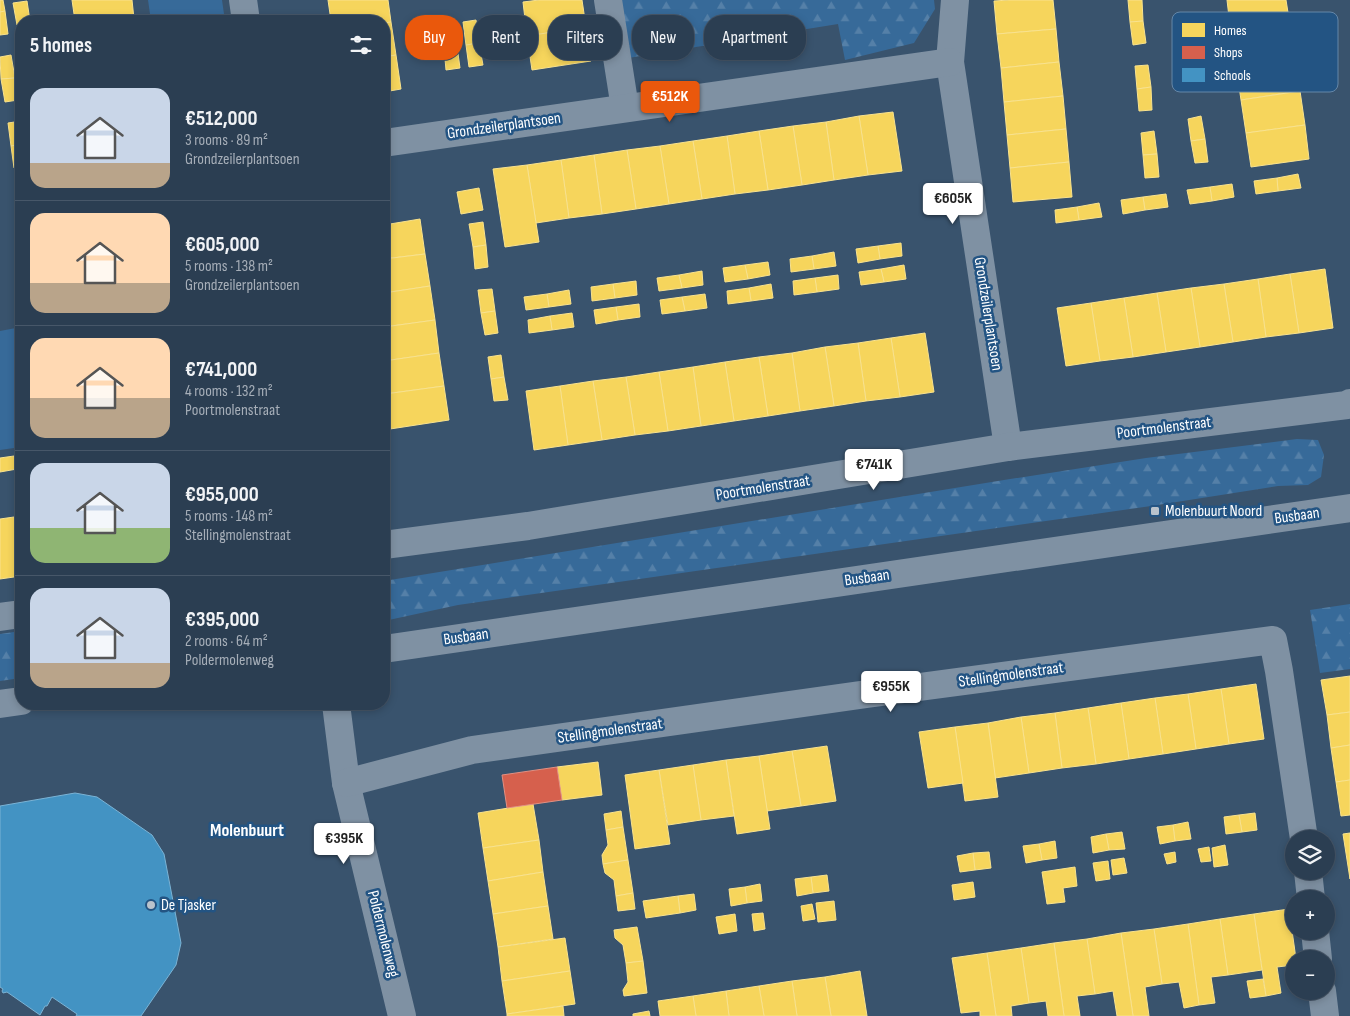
<!DOCTYPE html>
<html lang="en">
<head>
<meta charset="utf-8">
<style>
  body { margin:0; font-family:"Sofia Sans Condensed",sans-serif; background:#334559; color:#f1f3f6; height:100vh; display:flex; flex-direction:column; font-size:19px; white-space:nowrap }
  * { box-sizing:border-box; margin:0 }
  p { font-size:16px; color:#a6aeb8 }
  .icon { flex:none; width:28px; height:28px; fill:none; stroke:currentColor; stroke-width:2; stroke-linecap:round; stroke-linejoin:round }
  .map { position:relative; flex:1; overflow:hidden }
  .drawer { position:absolute; left:15px; top:15px; width:375px; height:695px; display:flex; flex-direction:column; background:#2b3e52; border-radius:20px; box-shadow:0 2px 8px #0003,0 0 0 1px #475769 }
  .drawer>* { flex:none }
  .top-card { position:absolute; left:405px; top:15px; width:475px; height:45px; display:flex; gap:10px }
  .buttons { position:absolute; left:1285px; top:830px; display:grid; gap:10px }
  .buttons a { display:grid; place-items:center; width:50px; height:50px; border-radius:50%; background:#2b3e52; box-shadow:0 2px 8px #0003,0 0 0 1px #475769; font-size:25px }
  .price { position:absolute; translate:-50% -42px; padding:0 11px; border-radius:5px; background:#fff; color:#222; font-size:16px; line-height:32px; filter:drop-shadow(0 1px 2px #0008) }
  .price::after { content:''; position:absolute; left:50%; top:30px; width:15px; height:11px; margin-left:-8px; background:inherit; clip-path:polygon(0 0,100% 0,50% 100%) }
  .price.selected { background:#ea580c; color:#fff }
  ul { padding:0; list-style:none }
  li { display:flex; align-items:center; gap:15px; height:125px; padding:0 15px }
  li+li { border-top:1px solid #475769 }
  li span { display:grid; place-items:center; flex:none; width:140px; height:100px; border-radius:15px; color:#555 }
  li>.icon { margin-inline-start:auto }
  span .icon { width:60px; height:60px; fill:#fffc; stroke-width:1 }
  li b { font-size:21px }
  h2 { display:flex; justify-content:space-between; align-items:center; height:60px; padding:0 15px; font-size:21px }
  .pill { padding:0 18px; border-radius:20px; background:#2b3e52; box-shadow:0 2px 8px #0003,0 0 0 1px #475769; font-size:18px; line-height:45px }
  .pill.selected { background:#ea580c; color:#fff }
  .map>svg:first-child { display:block }
  .green { fill:#376a99 }
  .forest { fill:url(#forest-firs) }
  .homes { fill:#f6d55c; stroke:#f9e28d }
  .shops { fill:#d6604d; stroke:#e29082 }
  .schools { fill:#4393c3; stroke:#7bb3d5 }
  .lines { fill:none; stroke-linecap:round; stroke-linejoin:round }
  .minor { stroke:#7f91a3; stroke-width:28 }
  .poi-dot { fill:#bac3cc; stroke:#235483; stroke-width:2 }
  .labels { text-anchor:middle; dominant-baseline:central; stroke-width:5; stroke-linejoin:round; paint-order:stroke }
  .street-label { font-size:16px; fill:#fff; stroke:#235483 }
  .poi-label { font-size:16px; fill:#fff; stroke:#235483; text-anchor:start }
  .neighbourhood-label { font-size:18px; font-weight:bold; fill:#fff; stroke:#235483 }
  .key { fill:#235483; stroke:#6587a8; stroke-width:1 }
  .key-label { font-size:14px; fill:#fff }
</style>
</head>
<body>
<div class="map">
<svg width="1350" height="1016" viewBox="0 0 1350 1016">
  <defs>
    <pattern id="forest-firs" width="22" height="20" patternUnits="userSpaceOnUse" patternTransform="scale(1.25)"><rect width="22" height="20" fill="#376a99"/><path d="M5 1l3.5 6h-7zM16 11l3.5 6h-7z" fill="#5580a8"/></pattern>
  </defs>
  <rect width="100%" height="100%" fill="#39536d"/>
  <g class="green">
    <path d="M148 0H222L225 21H151Z"/>
    <path d="M21 327V447L0 450V331Z"/>
  </g>
  <g class="forest">
    <path d="M620 0H934L935 9 914 43 845 60 838 24 628 58Z"/>
    <path d="M1297 439 1318 440 1324 455 1321 477 1308 485 1278 486 1151 506 458 605 384 621V581L1004 480 1146 458Z"/>
    <path d="M1350 604V669L1320 673 1310 610Z"/>
    <path d="M21 631V678L0 681V634Z"/>
  </g>
  <g class="homes">
    <path d="M0 0H3L5 11 0 12Z"/>
    <path d="M72 0H132L134 19 118 21H75Z"/>
    <path d="M328 0H388L391 22 384 23V21H331Z"/>
    <path d="M539 0H582L586 27 527 36 523 2Z"/>
    <path d="M1009 0H1053L1056 29 997 34 994 1Z"/>
    <path d="M1128 0H1142L1143 21 1130 22Z"/>
    <path d="M1227 0H1286L1290 25 1231 34Z"/>
    <path d="M27 1 30 21H21V25H17L13 3Z"/>
    <path d="M5 11 8 34 0 35V12Z"/>
    <path d="M476 20 479 43 466 45 463 22Z"/>
    <path d="M1143 21 1146 43 1133 45 1130 22Z"/>
    <path d="M391 22 396 55 384 57V23Z"/>
    <path d="M454 24 457 46 444 48 440 25Z"/>
    <path d="M586 27 591 61 532 70 527 36Z"/>
    <path d="M1056 29 1059 62 1001 68 997 34Z"/>
    <path d="M479 43 483 65 469 67 466 45Z"/>
    <path d="M457 46 460 68 446 70 444 48Z"/>
    <path d="M11 55 15 78 1 79 0 57Z"/>
    <path d="M396 55 401 89 384 92V57Z"/>
    <path d="M1295 58 1300 91 1241 100 1236 66Z"/>
    <path d="M1059 62 1063 96 1004 102 1001 68Z"/>
    <path d="M1148 65 1151 87 1137 89 1135 66Z"/>
    <path d="M15 78 18 100 5 102 1 79Z"/>
    <path d="M1151 87 1152 110 1139 111 1137 89Z"/>
    <path d="M1300 91 1305 125 1246 133 1241 100Z"/>
    <path d="M1063 96 1066 129 1007 135 1004 102Z"/>
    <path d="M893 112 902 171 868 175 859 116Z"/>
    <path d="M859 116 868 175 834 180 826 122Z"/>
    <path d="M1201 116 1205 139 1191 141 1188 119Z"/>
    <path d="M21 121V144L11 146 8 123Z"/>
    <path d="M826 122 834 180 802 185 793 126Z"/>
    <path d="M1305 125 1309 159 1251 167 1246 133Z"/>
    <path d="M793 126 802 185 768 190 759 131Z"/>
    <path d="M1066 129 1069 162 1010 168 1007 135Z"/>
    <path d="M759 131 768 190 735 194 727 136Z"/>
    <path d="M1154 131 1157 154 1143 155 1141 133Z"/>
    <path d="M727 136 735 194 702 199 693 141Z"/>
    <path d="M1205 139 1208 162 1195 163 1191 141Z"/>
    <path d="M693 141 702 199 669 204 660 146Z"/>
    <path d="M21 144V167L14 168 11 146Z"/>
    <path d="M660 146 669 204 636 209 627 150Z"/>
    <path d="M627 150 636 209 602 214 594 155Z"/>
    <path d="M1157 154 1159 177 1145 178 1143 155Z"/>
    <path d="M594 155 602 214 569 218 561 160Z"/>
    <path d="M561 160 569 218 536 223 527 165Z"/>
    <path d="M1069 162 1072 197 1013 202 1010 168Z"/>
    <path d="M527 165 539 242 505 247 493 169Z"/>
    <path d="M1298 174 1301 188 1278 191 1277 178Z"/>
    <path d="M1277 178 1278 191 1256 194 1254 181Z"/>
    <path d="M1232 184 1234 197 1212 201 1210 187Z"/>
    <path d="M1210 187 1212 201 1190 204 1187 190Z"/>
    <path d="M479 188 483 210 461 214 457 192Z"/>
    <path d="M21 189V212L17 190Z"/>
    <path d="M1166 194 1168 207 1145 210 1143 197Z"/>
    <path d="M1143 197 1145 210 1123 214 1121 200Z"/>
    <path d="M1099 203 1102 217 1079 220 1077 207Z"/>
    <path d="M1077 207 1079 220 1056 223 1055 210Z"/>
    <path d="M420 219 425 254 384 259V225Z"/>
    <path d="M483 222 486 245 473 247 469 224Z"/>
    <path d="M901 243 902 256 880 259 878 246Z"/>
    <path d="M486 245 488 267 475 269 473 247Z"/>
    <path d="M878 246 880 259 858 263 856 249Z"/>
    <path d="M834 252 836 266 814 269 812 256Z"/>
    <path d="M425 254 430 286 384 293V259Z"/>
    <path d="M812 256 814 269 791 272 790 259Z"/>
    <path d="M768 262 770 275 748 279 745 265Z"/>
    <path d="M745 265 748 279 725 282 723 268Z"/>
    <path d="M904 265 906 279 884 282 881 269Z"/>
    <path d="M881 269 884 282 861 285 859 272Z"/>
    <path d="M1325 269 1333 328 1299 333 1290 274Z"/>
    <path d="M702 271 703 285 682 288 679 275Z"/>
    <path d="M1290 274 1299 333 1266 337 1258 279Z"/>
    <path d="M679 275 682 288 659 291 657 278Z"/>
    <path d="M838 275 839 289 817 292 815 278Z"/>
    <path d="M815 278 817 292 794 295 793 281Z"/>
    <path d="M1258 279 1266 337 1233 342 1224 284Z"/>
    <path d="M636 281 637 295 615 298 613 284Z"/>
    <path d="M613 284 615 298 592 301 591 287Z"/>
    <path d="M771 284 773 298 751 301 749 288Z"/>
    <path d="M1224 284 1233 342 1200 347 1191 288Z"/>
    <path d="M430 286 435 320 384 327V293Z"/>
    <path d="M749 288 751 301 728 304 727 291Z"/>
    <path d="M1191 288 1200 347 1166 352 1157 293Z"/>
    <path d="M492 289 495 311 481 313 478 290Z"/>
    <path d="M569 290 571 304 549 307 547 294Z"/>
    <path d="M1157 293 1166 352 1133 357 1124 298Z"/>
    <path d="M547 294 549 307 526 310 524 297Z"/>
    <path d="M705 294 707 308 685 311 682 297Z"/>
    <path d="M682 297 685 311 662 314 660 300Z"/>
    <path d="M1124 298 1133 357 1100 361 1091 303Z"/>
    <path d="M1091 303 1100 361 1066 366 1057 308Z"/>
    <path d="M639 304 640 317 618 320 616 307Z"/>
    <path d="M616 307 618 320 596 324 594 310Z"/>
    <path d="M495 311 498 333 485 335 481 313Z"/>
    <path d="M572 313 574 327 552 330 550 316Z"/>
    <path d="M550 316 552 330 529 333 528 320Z"/>
    <path d="M435 320 439 353 384 361V327Z"/>
    <path d="M925 333 934 392 900 397 891 338Z"/>
    <path d="M891 338 900 397 866 401 858 343Z"/>
    <path d="M858 343 866 401 834 406 825 347Z"/>
    <path d="M825 347 834 406 800 411 792 353Z"/>
    <path d="M439 353 444 386 385 394 384 361Z"/>
    <path d="M792 353 800 411 768 416 759 357Z"/>
    <path d="M501 355 504 377 491 379 488 357Z"/>
    <path d="M759 357 768 416 734 421 725 362Z"/>
    <path d="M725 362 734 421 701 426 693 367Z"/>
    <path d="M693 367 701 426 668 431 659 372Z"/>
    <path d="M659 372 668 431 635 435 626 377Z"/>
    <path d="M504 377 508 400 494 401 491 379Z"/>
    <path d="M626 377 635 435 602 440 593 381Z"/>
    <path d="M593 381 602 440 568 445 560 386Z"/>
    <path d="M444 386 449 420 390 429 385 394Z"/>
    <path d="M560 386 568 445 534 450 526 391Z"/>
    <path d="M21 455V469H17L14 456Z"/>
    <path d="M14 456 17 469 0 472V458Z"/>
    <path d="M21 516V576L0 579V519Z"/>
    <path d="M1350 676V712L1327 715 1321 680Z"/>
    <path d="M1256 684 1264 739 1229 744 1221 689Z"/>
    <path d="M1221 689 1229 744 1196 749 1188 694Z"/>
    <path d="M1188 694 1196 749 1163 754 1155 698Z"/>
    <path d="M1155 698 1163 754 1129 759 1121 703Z"/>
    <path d="M1121 703 1129 759 1096 764 1088 708Z"/>
    <path d="M1088 708 1096 764 1062 768 1055 713Z"/>
    <path d="M1350 712V745L1331 748 1327 715Z"/>
    <path d="M1055 713 1062 768 1029 773 1021 717Z"/>
    <path d="M1021 717 1029 773 995 778 988 723Z"/>
    <path d="M988 723 998 797 965 801 955 727Z"/>
    <path d="M955 727 963 783 928 788 919 732Z"/>
    <path d="M1350 745V780L1336 782 1331 748Z"/>
    <path d="M827 746 836 801 801 806 792 751Z"/>
    <path d="M792 751 801 806 767 811 759 756Z"/>
    <path d="M759 756 770 829 737 834 726 760Z"/>
    <path d="M726 760 734 816 701 820 693 765Z"/>
    <path d="M598 762 602 795 562 800 557 767Z"/>
    <path d="M693 765 701 820 668 825 659 770Z"/>
    <path d="M659 770 670 844 635 849 625 775Z"/>
    <path d="M1350 780V815L1341 816 1336 782Z"/>
    <path d="M533 804 539 840 483 848 478 813Z"/>
    <path d="M621 811 623 827 606 830 604 814Z"/>
    <path d="M1255 813 1257 830 1242 832 1239 815Z"/>
    <path d="M1239 815 1242 832 1226 834 1224 817Z"/>
    <path d="M1188 822 1191 839 1175 841 1173 825Z"/>
    <path d="M1173 825 1175 841 1160 844 1157 827Z"/>
    <path d="M623 827 628 860 603 864 602 855 608 845 606 830Z"/>
    <path d="M1122 832 1125 849 1109 850 1106 834Z"/>
    <path d="M1350 833V879L1343 834Z"/>
    <path d="M1106 834 1109 850 1093 853 1091 837Z"/>
    <path d="M539 840 543 872 488 881 483 848Z"/>
    <path d="M1055 841 1057 858 1042 860 1039 844Z"/>
    <path d="M1039 844 1042 860 1026 863 1023 846Z"/>
    <path d="M1225 845 1228 865 1214 867 1212 848Z"/>
    <path d="M1209 847 1211 861 1201 862 1198 849Z"/>
    <path d="M989 852 991 868 975 870 973 853Z"/>
    <path d="M1175 852 1176 862 1167 864 1164 854Z"/>
    <path d="M973 853 975 870 960 872 957 856Z"/>
    <path d="M1124 858 1127 873 1113 875 1111 860Z"/>
    <path d="M628 860 633 893 616 896 614 880 605 873 603 864Z"/>
    <path d="M1108 861 1110 879 1096 881 1093 863Z"/>
    <path d="M1075 867 1077 886 1063 888 1065 902 1047 904 1042 872Z"/>
    <path d="M543 872 548 906 493 914 488 881Z"/>
    <path d="M827 875 829 891 813 893 811 877Z"/>
    <path d="M811 877 813 893 797 896 795 879Z"/>
    <path d="M973 882 975 897 954 900 952 885Z"/>
    <path d="M760 884 762 901 747 903 745 887Z"/>
    <path d="M745 887 747 903 731 906 729 889Z"/>
    <path d="M633 893 635 909 618 911 616 896Z"/>
    <path d="M694 894 696 910 680 913 678 896Z"/>
    <path d="M678 896 680 913 646 918 643 901Z"/>
    <path d="M834 901 836 920 818 922 816 903Z"/>
    <path d="M812 904 815 919 803 921 801 906Z"/>
    <path d="M548 906 553 939 498 947 493 914Z"/>
    <path d="M1289 909 1296 959H1294V965L1277 967 1281 993 1266 996 1254 914Z"/>
    <path d="M763 913 765 929 754 931 752 914Z"/>
    <path d="M735 914 737 931 719 934 716 917Z"/>
    <path d="M1254 914 1262 970 1228 975 1220 919Z"/>
    <path d="M1220 919 1228 975 1211 977 1215 1003 1199 1005 1188 924Z"/>
    <path d="M1188 924 1199 1005 1184 1008 1179 982 1162 984 1154 929Z"/>
    <path d="M637 927 643 961 626 963 623 945 615 938 614 930Z"/>
    <path d="M1154 929 1162 984 1145 987 1149 1016H1133L1121 933Z"/>
    <path d="M1121 933 1133 1016H1117L1113 991 1095 994 1087 939Z"/>
    <path d="M565 938 570 971 502 981 498 947Z"/>
    <path d="M1087 939 1095 994 1077 996 1080 1016H1064L1054 943Z"/>
    <path d="M1054 943 1064 1016H1048L1046 1001 1029 1003 1021 948Z"/>
    <path d="M1021 948 1029 1003 1011 1006 1012 1016H996L987 953Z"/>
    <path d="M987 953 996 1016H980V1011L961 1013 952 958Z"/>
    <path d="M643 961 647 993 624 996 623 990 628 982 626 963Z"/>
    <path d="M570 971 575 1004 507 1014 502 981Z"/>
    <path d="M860 971 867 1016H831L825 977Z"/>
    <path d="M825 977 831 1016H797L792 981Z"/>
    <path d="M1263 979 1266 996 1250 998 1247 981Z"/>
    <path d="M792 981 797 1016H764L759 986Z"/>
    <path d="M759 986 764 1016H729L726 991Z"/>
    <path d="M726 991 729 1016H696L693 996Z"/>
    <path d="M693 996 696 1016H660L658 1001Z"/>
    <path d="M563 1006 564 1016H507V1014Z"/>
    <path d="M649 1011 650 1016H633V1014Z"/>
  </g>
  <path class="shops" d="M557 767 562 800 507 808 502 775Z"/>
  <path class="schools" d="M75 793 97 797 152 835 164 854 181 943 176 965 141 1016H76L77 1014 52 997 47 1006H45L40 1015 7 992 3 993 2 991 3 989 0 987V806Z"/>
  <g class="lines">
    <g class="minor">
      <path d="M243 0 246 21"/>
      <path d="M608 0 625 108"/>
      <path d="M955 0 950 62 1008 447"/>
      <path d="M384 143 950 62"/>
      <path d="M384 545 528 526 1008 447 1347 405 1350 403"/>
      <path d="M0 617 21 614"/>
      <path d="M384 649 1350 508"/>
      <path d="M0 704 21 701"/>
      <path d="M336 704 346 783 402 1016"/>
      <path d="M346 783 472 750 867 694 1273 640 1279 671 1304 839"/>
      <path d="M1308 871 1311 899"/>
      <path d="M1315 931 1318 959"/>
      <path d="M1322 991 1325 1016"/>
    </g>
  </g>
  <g class="poi-dot">
    <rect x="1150" y="506" width="10" height="10" rx="2.5"/>
    <circle cx="151" cy="905" r="5"/>
  </g>
  <g class="labels">
    <g class="street-label">
      <text transform="translate(504 126) rotate(-8)">Grondzeilerplantsoen</text>
      <text transform="translate(988 314) rotate(81)">Grondzeilerplantsoen</text>
      <text transform="translate(1164 428) rotate(-7)">Poortmolenstraat</text>
      <text transform="translate(763 488) rotate(-9)">Poortmolenstraat</text>
      <text transform="translate(1297 516) rotate(-8)">Busbaan</text>
      <text transform="translate(867 578) rotate(-8)">Busbaan</text>
      <text transform="translate(466 637) rotate(-8)">Busbaan</text>
      <text transform="translate(1011 675) rotate(-8)">Stellingmolenstraat</text>
      <text transform="translate(610 731) rotate(-8)">Stellingmolenstraat</text>
      <text transform="translate(383 934) rotate(76)">Poldermolenweg</text>
    </g>
    <g class="poi-label">
      <text x="1165" y="511">Molenbuurt Noord</text>
      <text x="161" y="905">De Tjasker</text>
    </g>
    <g class="neighbourhood-label">
      <text x="247" y="830">Molenbuurt</text>
    </g>
  </g>
  <rect x="1172" y="12" width="166" height="80" rx="8" class="key"/>
  <rect x="1182" y="23" width="23" height="14" fill="#f6d55c"/>
  <rect x="1182" y="46" width="23" height="13" fill="#d6604d"/>
  <rect x="1182" y="68" width="23" height="14" fill="#4393c3"/>
  <g class="key-label">
    <text x="1214" y="35">Homes</text>
    <text x="1214" y="57">Shops</text>
    <text x="1214" y="80">Schools</text>
  </g>
</svg>
<div class="buttons">
<a><svg class="icon" aria-label="layers" viewBox="0 0 24 24"><path d="M12 4l9 5-9 5-9-5zM3 14l9 5 9-5"/></svg></a>
<a>+</a>
<a>−</a>
</div>
<b class="price selected" style="left:670px;top:123px">€512K</b>
<b class="price" style="left:953px;top:225px">€605K</b>
<b class="price" style="left:874px;top:491px">€741K</b>
<b class="price" style="left:891px;top:713px">€955K</b>
<b class="price" style="left:344px;top:865px">€395K</b>
<div class="top-card">
<a class="pill selected">Buy</a>
<a class="pill">Rent</a>
<a class="pill">Filters</a>
<a class="pill">New</a>
<a class="pill">Apartment</a>
</div>
<section class="drawer">
<h2>5 homes<svg class="icon" aria-label="filters" viewBox="0 0 24 24"><path d="M4 7h16M4 17h16"/><circle cx="9" cy="7" r="2"/><circle cx="15" cy="17" r="2"/></svg></h2>
<ul>
<li><span style="background:linear-gradient(#c9d6e8 75%,#b9a48a 0)"><svg class="icon" aria-label="home" viewBox="0 0 24 24"><path d="M3 11l9-7 9 7M6 9v11h12V9"/></svg></span><div><b>€512,000</b><p>3 rooms · 89 m²</p><p>Grondzeilerplantsoen</p></div></li>
<li><span style="background:linear-gradient(#ffd9b3 70%,#b9a48a 0)"><svg class="icon" aria-label="home" viewBox="0 0 24 24"><path d="M3 11l9-7 9 7M6 9v11h12V9"/></svg></span><div><b>€605,000</b><p>5 rooms · 138 m²</p><p>Grondzeilerplantsoen</p></div></li>
<li><span style="background:linear-gradient(#ffd9b3 60%,#b9a48a 0)"><svg class="icon" aria-label="home" viewBox="0 0 24 24"><path d="M3 11l9-7 9 7M6 9v11h12V9"/></svg></span><div><b>€741,000</b><p>4 rooms · 132 m²</p><p>Poortmolenstraat</p></div></li>
<li><span style="background:linear-gradient(#c9d6e8 65%,#8fb573 0)"><svg class="icon" aria-label="home" viewBox="0 0 24 24"><path d="M3 11l9-7 9 7M6 9v11h12V9"/></svg></span><div><b>€955,000</b><p>5 rooms · 148 m²</p><p>Stellingmolenstraat</p></div></li>
<li><span style="background:linear-gradient(#c9d6e8 75%,#b9a48a 0)"><svg class="icon" aria-label="home" viewBox="0 0 24 24"><path d="M3 11l9-7 9 7M6 9v11h12V9"/></svg></span><div><b>€395,000</b><p>2 rooms · 64 m²</p><p>Poldermolenweg</p></div></li>
</ul>
</section>
</div>
</body>
</html>
